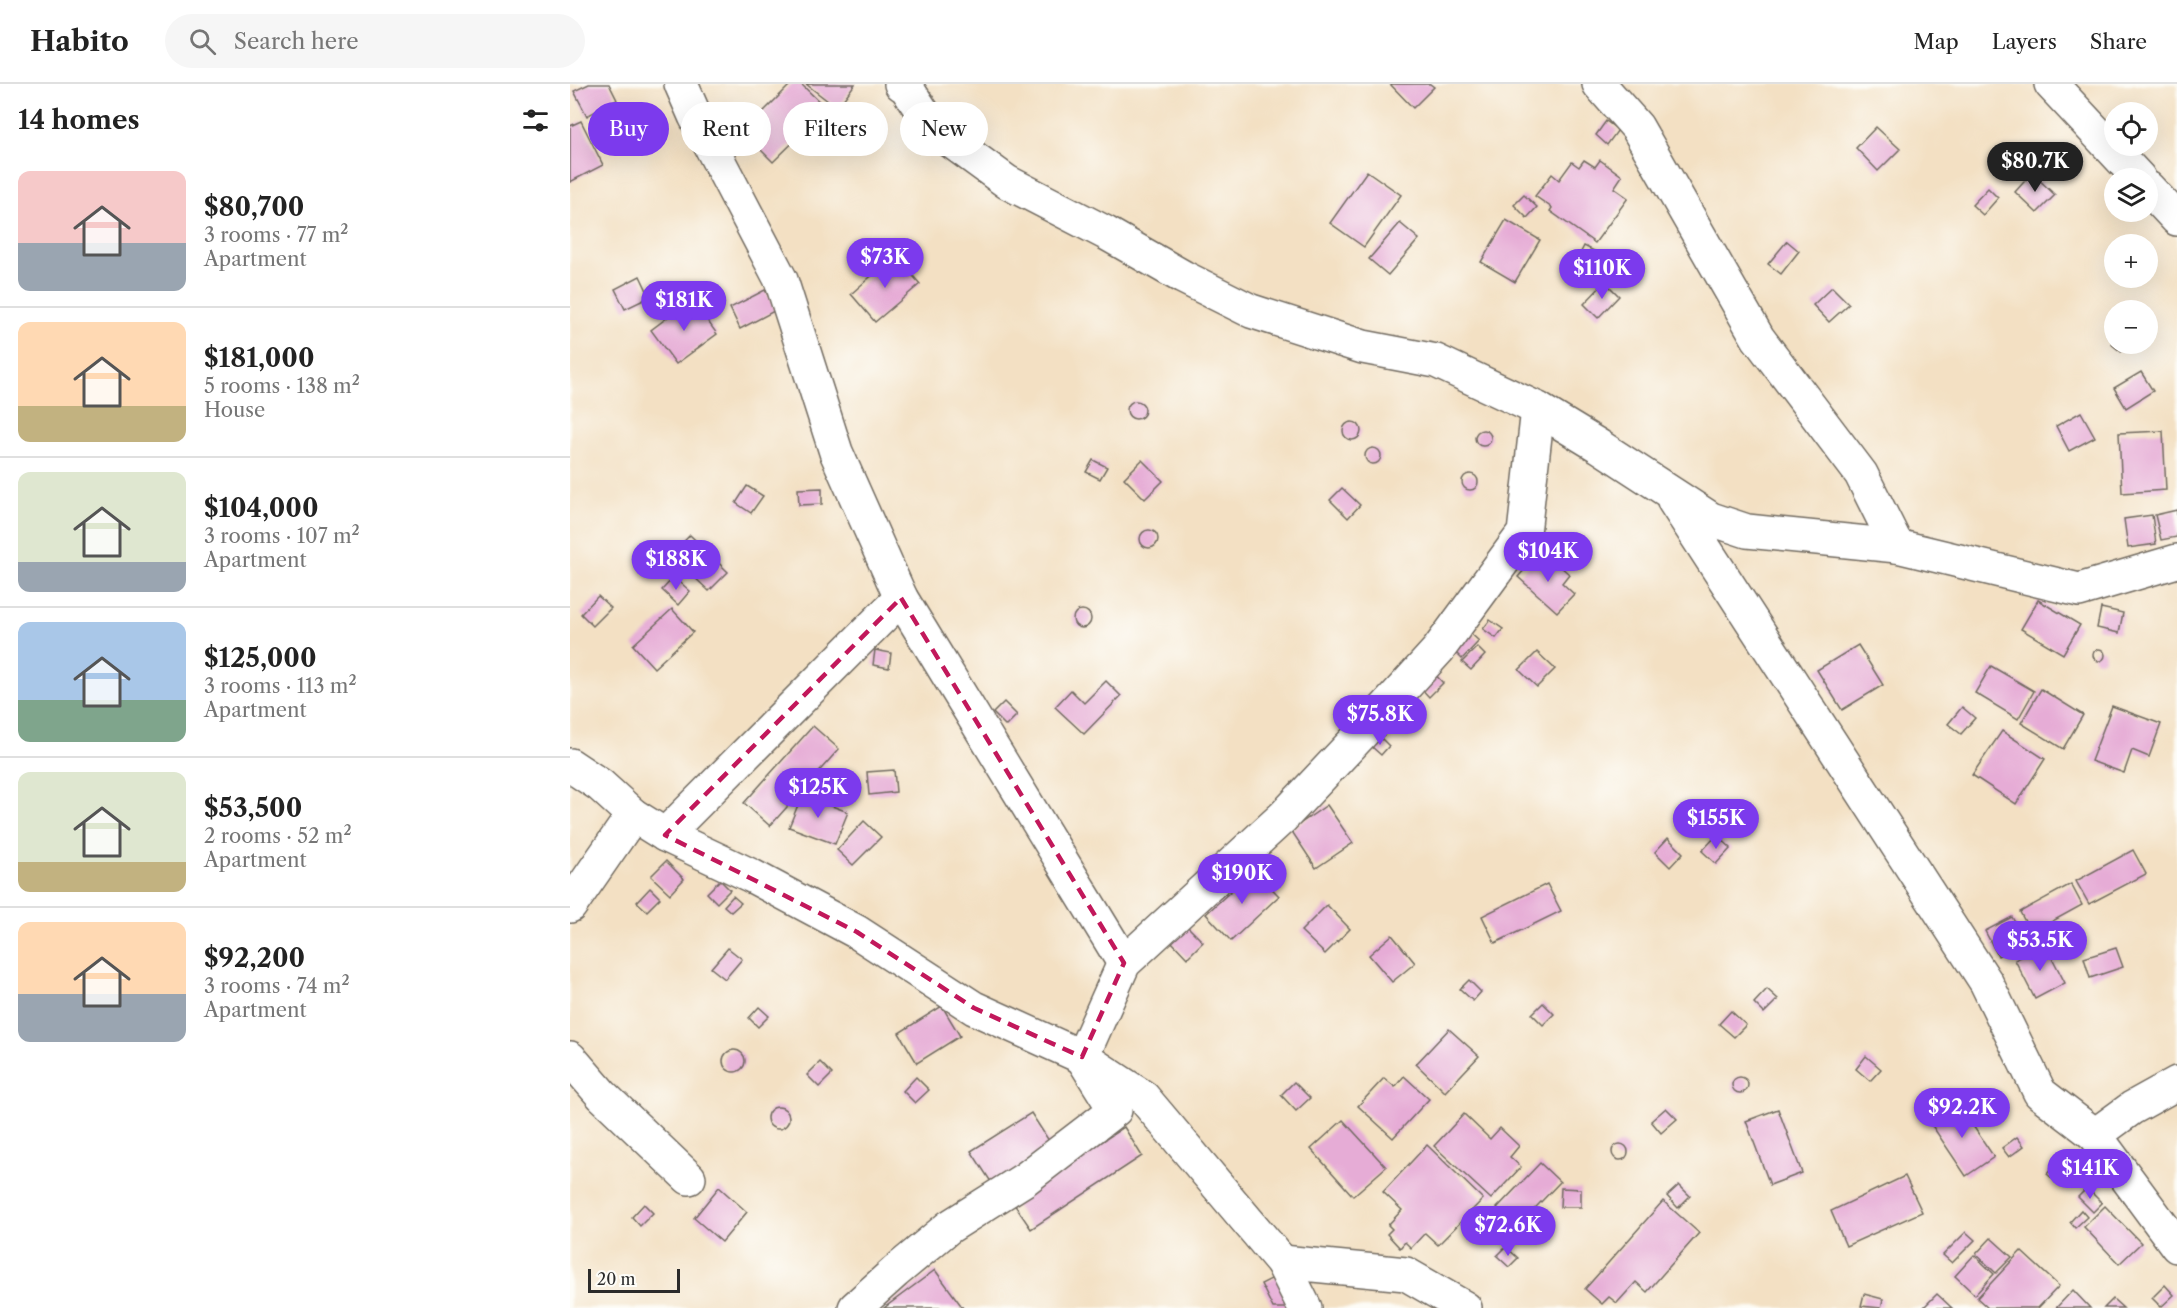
<!DOCTYPE html>
<html lang="en">
<head>
<meta charset="utf-8">
<style>
  body { margin:0; font-family:"Libre Caslon Text",serif; background:#f6f6f6; color:#222; height:100vh; display:flex; flex-direction:column; font-size:22px; white-space:nowrap }
  * { box-sizing:border-box; margin:0 }
  p { font-size:20px; color:#767676 }
  .icon { flex:none; width:33px; height:33px; fill:none; stroke:currentColor; stroke-width:2; stroke-linecap:round; stroke-linejoin:round }
  .map { position:relative; flex:1; overflow:hidden }
  .details { display:flex; flex-direction:column; background:#fff; width:570px }
  .details>* { flex:none }
  .top-card { position:absolute; left:18px; top:18px; width:570px; height:54px; display:flex; gap:12px }
  .controls { position:absolute; left:1534px; top:18px; display:grid; gap:12px }
  .controls a { display:grid; place-items:center; width:54px; height:54px; border-radius:50%; background:#fff; box-shadow:0 6px 24px #0002; font-size:30px }
  .scale { position:absolute; left:18px; bottom:15px; width:92px; box-sizing:border-box; padding-left:6px; border:3px solid #2b2b2b; border-top:0; font-size:16px; line-height:21px; white-space:nowrap; color:#2b2b2b; -webkit-text-stroke:4px #fdfcf7; paint-order:stroke }
  .price { position:absolute; translate:-50% -51px; padding:0 14px; border-radius:21px; background:#7c3aed; color:#fff; font-size:20px; line-height:39px; filter:drop-shadow(0 2px 3px #0008) }
  .price::after { content:''; position:absolute; left:50%; top:36px; width:18px; height:14px; margin-left:-9px; background:inherit; clip-path:polygon(0 0,100% 0,50% 100%) }
  .price.on { background:#222; color:#fff }
  ul { padding:0; list-style:none }
  li { display:flex; align-items:center; gap:18px; height:150px; padding:0 18px }
  li+li { border-top:2px solid #e0e0e0 }
  li span { display:grid; place-items:center; flex:none; width:168px; height:120px; border-radius:12px; color:#555 }
  li>.icon { margin-inline-start:auto }
  span .icon { width:72px; height:72px; fill:#fffc; stroke-width:1 }
  li b { font-size:26px }
  h2 { display:flex; justify-content:space-between; align-items:center; height:72px; padding:0 18px; font-size:26px }
  .tag { padding:0 21px; border-radius:27px; background:#fff; box-shadow:0 6px 24px #0002; font-size:21px; line-height:54px }
  .tag.on { background:#7c3aed; color:#fff }
  header { display:flex; align-items:center; gap:36px; box-sizing:border-box; height:84px; padding:0 30px; background:#fff; border-bottom:2px solid #e0e0e0 }
  header strong { font-size:28px }
  nav { display:flex; gap:33px; margin-inline-start:auto; font-size:21px }
  .search { width:420px; height:54px; background:#f6f6f6; display:flex; align-items:center; gap:15px; box-sizing:border-box; padding:0 21px; border-radius:33px; color:#767676; font-size:22px }
  main { display:flex; flex:1; min-height:0 }
  .map>svg:first-child { display:block }
  .building { fill:#e6acd6 }
  .lines { fill:none; stroke-linecap:round; stroke-linejoin:round }
  .minor-casing { stroke:#716a60; stroke-width:36 }
  .minor { stroke:#fff; stroke-width:33 }
  .marked { fill:none; stroke:#c2185b; stroke-width:4.5; stroke-dasharray:12 8; stroke-linejoin:round }
</style>
</head>
<body>
<header>
<strong>Habito</strong>
<div class="search"><svg class="icon" aria-label="search" viewBox="0 0 24 24"><circle cx="10" cy="10" r="6"/><path d="M15 15l6 6"/></svg>Search here</div>
<nav><a>Map</a><a>Layers</a><a>Share</a></nav>
</header>
<main>
<section class="details">
<h2>14 homes<svg class="icon" aria-label="filters" viewBox="0 0 24 24"><path d="M4 7h16M4 17h16"/><circle cx="9" cy="7" r="2"/><circle cx="15" cy="17" r="2"/></svg></h2>
<ul>
<li><span style="background:linear-gradient(#f6c9c9 60%,#9aa5b1 0)"><svg class="icon" aria-label="home" viewBox="0 0 24 24"><path d="M3 11l9-7 9 7M6 9v11h12V9"/></svg></span><div><b>$80,700</b><p>3 rooms · 77 m²</p><p>Apartment</p></div></li>
<li><span style="background:linear-gradient(#ffd9b3 70%,#c2b280 0)"><svg class="icon" aria-label="home" viewBox="0 0 24 24"><path d="M3 11l9-7 9 7M6 9v11h12V9"/></svg></span><div><b>$181,000</b><p>5 rooms · 138 m²</p><p>House</p></div></li>
<li><span style="background:linear-gradient(#dfe7d0 75%,#9aa5b1 0)"><svg class="icon" aria-label="home" viewBox="0 0 24 24"><path d="M3 11l9-7 9 7M6 9v11h12V9"/></svg></span><div><b>$104,000</b><p>3 rooms · 107 m²</p><p>Apartment</p></div></li>
<li><span style="background:linear-gradient(#a9c7e8 65%,#7fa58c 0)"><svg class="icon" aria-label="home" viewBox="0 0 24 24"><path d="M3 11l9-7 9 7M6 9v11h12V9"/></svg></span><div><b>$125,000</b><p>3 rooms · 113 m²</p><p>Apartment</p></div></li>
<li><span style="background:linear-gradient(#dfe7d0 75%,#c2b280 0)"><svg class="icon" aria-label="home" viewBox="0 0 24 24"><path d="M3 11l9-7 9 7M6 9v11h12V9"/></svg></span><div><b>$53,500</b><p>2 rooms · 52 m²</p><p>Apartment</p></div></li>
<li><span style="background:linear-gradient(#ffd9b3 60%,#9aa5b1 0)"><svg class="icon" aria-label="home" viewBox="0 0 24 24"><path d="M3 11l9-7 9 7M6 9v11h12V9"/></svg></span><div><b>$92,200</b><p>3 rooms · 74 m²</p><p>Apartment</p></div></li>
</ul>
</section>
<div class="map">
<svg width="1607" height="1224" viewBox="0 0 1607 1224">
  <rect width="100%" height="100%" fill="#fdfcf7"/>
  <filter id="ink" filterUnits="userSpaceOnUse"><feTurbulence type="fractalNoise" baseFrequency=".0167" numOctaves="2"/><feDisplacementMap in="SourceGraphic" scale="12" xChannelSelector="R" yChannelSelector="G"/><feConvolveMatrix kernelMatrix="1 2 1 2 8 2 1 2 1" color-interpolation-filters="sRGB"/></filter>
  <filter id="wash" filterUnits="userSpaceOnUse"><feTurbulence type="fractalNoise" baseFrequency=".008" numOctaves="4" result="noise"/><feDisplacementMap in="SourceGraphic" scale="24" xChannelSelector="R" yChannelSelector="G"/><feGaussianBlur stdDeviation="1.35" result="paint"/><feColorMatrix in="noise" values="0 0 0 0 0 0 0 0 0 0 0 0 0 0 0 0 0 1.4 0 .05"/><feComposite in="paint" operator="in"/></filter>
  <g filter="url(#wash)">
    <rect width="100%" height="100%" fill="#f3e0c3"/>
    <g id="blocks">
      <g class="building">
        <path d="M19 0H39L47 16 17 32 4 7Z"/>
        <path d="M221 0H231L257 25 203 78 173 48Z"/>
        <path d="M236 0H285L267 24Z"/>
        <path d="M820 0H860L864 3 843 24Z"/>
        <path d="M11 37 33 81 0 98V42Z"/>
        <path d="M1036 37 1048 46 1037 61 1026 51Z"/>
        <path d="M1306 43 1330 65 1308 87 1286 64Z"/>
        <path d="M1014 76 1025 83 1030 76 1052 92 1044 104 1058 114 1025 159 980 127 982 124 965 112 982 90 989 96 1002 78 1009 83Z"/>
        <path d="M797 87 831 111 794 163 760 139Z"/>
        <path d="M1462 89 1485 111 1467 129 1445 108Z"/>
        <path d="M1418 104 1428 114 1413 131 1402 121Z"/>
        <path d="M954 111 967 123 957 134 944 121Z"/>
        <path d="M936 136 970 156 945 198 911 178Z"/>
        <path d="M830 139 849 155 818 191 799 175Z"/>
        <path d="M1217 157 1229 167 1211 190 1198 180Z"/>
        <path d="M1014 162 1038 174 1031 188 1007 176Z"/>
        <path d="M325 171 350 200 305 238 281 210Z"/>
        <path d="M70 192 80 213 55 225 45 205Z"/>
        <path d="M1035 198 1049 212 1028 234 1014 220Z"/>
        <path d="M1262 203 1279 220 1259 238 1243 221Z"/>
        <path d="M195 206 206 226 170 245 160 224Z"/>
        <path d="M122 215 147 250 106 280 81 246Z"/>
        <path d="M1545 255V260H1558L1551 268 1541 260Z"/>
        <path d="M1571 288 1583 307 1556 324 1544 304Z"/>
        <circle cx="566" cy="326" r="9"/>
        <path d="M1511 328 1525 353 1499 367 1486 342Z"/>
        <circle cx="782" cy="347" r="9"/>
        <circle cx="913" cy="354" r="8"/>
        <path d="M1593 347 1596 406 1552 409 1549 349Z"/>
        <circle cx="803" cy="372" r="8"/>
        <path d="M523 376 537 383 530 395 516 388Z"/>
        <path d="M572 376 593 397 575 415 554 394Z"/>
        <circle cx="900" cy="398" r="8"/>
        <path d="M177 402 193 412 181 429 166 419Z"/>
        <path d="M252 404V420L229 421 228 405Z"/>
        <path d="M772 404 790 421 778 434 760 416Z"/>
        <path d="M1607 426V453L1591 456 1585 431Z"/>
        <path d="M1582 431 1586 460 1558 464 1554 435Z"/>
        <circle cx="579" cy="455" r="9"/>
        <path d="M120 451 158 488 139 507 101 471Z"/>
        <path d="M980 473 999 490 992 499 1004 510 987 528 948 493 964 475 973 482Z"/>
        <path d="M104 493 120 507 108 521 92 506Z"/>
        <path d="M28 512 41 524 23 542 11 530Z"/>
        <path d="M1468 516 1510 541 1493 570 1451 545Z"/>
        <path d="M1531 524 1553 529 1549 549 1527 544Z"/>
        <path d="M102 525 123 548 84 584 63 561Z"/>
        <circle cx="512" cy="535" r="9"/>
        <path d="M920 536 933 545 926 554 913 545Z"/>
        <path d="M898 547 909 557 892 575 882 565Z"/>
        <path d="M1288 561 1313 601 1272 626 1247 586Z"/>
        <path d="M907 563 915 571 901 586 892 578Z"/>
        <circle cx="1529" cy="571" r="6"/>
        <path d="M305 566 321 569 319 584 303 581Z"/>
        <path d="M967 568 985 585 967 603 949 586Z"/>
        <path d="M1421 582 1464 607 1448 635 1405 609Z"/>
        <path d="M862 587 873 599 859 613 848 601Z"/>
        <path d="M536 597 551 612 514 650 485 623 501 606 514 619Z"/>
        <path d="M1471 605 1513 631 1493 665 1451 639Z"/>
        <path d="M434 618 447 631 436 642 423 629Z"/>
        <path d="M1542 622 1591 640 1579 673 1562 666 1554 689 1521 677Z"/>
        <path d="M1392 623 1405 634 1391 650 1378 640Z"/>
        <path d="M243 642 269 665 200 742 174 719Z"/>
        <path d="M1432 647 1475 675 1446 720 1402 691Z"/>
        <path d="M810 653 819 662 811 671 801 662Z"/>
        <path d="M324 686 326 708 299 711 297 688Z"/>
        <path d="M232 711 278 728 265 760 219 743Z"/>
        <path d="M757 721 783 759 746 784 721 746Z"/>
        <path d="M294 737 311 753 283 781 267 766Z"/>
        <path d="M1147 751 1161 764 1146 780 1132 767Z"/>
        <path d="M1098 754 1113 769 1100 783 1085 768Z"/>
        <path d="M1563 766 1576 790 1519 820 1506 797Z"/>
        <path d="M96 777 114 795 100 810 81 792Z"/>
        <path d="M684 786 709 812 661 857 636 830Z"/>
        <path d="M150 796 160 806 147 819 137 809Z"/>
        <path d="M977 800 991 827 925 859 912 832Z"/>
        <path d="M1501 800 1512 821 1461 849 1450 828Z"/>
        <path d="M80 804 90 814 77 827 67 818Z"/>
        <path d="M163 812 171 819 161 828 154 822Z"/>
        <path d="M757 821 780 845 755 870 731 847Z"/>
        <path d="M1442 833 1455 857 1428 872 1415 847Z"/>
        <path d="M617 842 633 858 617 874 601 857Z"/>
        <path d="M822 851 845 879 822 898 799 871Z"/>
        <path d="M1475 860 1495 899 1465 915 1445 876Z"/>
        <path d="M158 864 172 875 155 895 141 884Z"/>
        <path d="M1546 864 1553 883 1520 894 1514 874Z"/>
        <path d="M899 896 911 908 903 917 890 905Z"/>
        <path d="M1197 905 1208 915 1194 929 1184 919Z"/>
        <path d="M973 919 984 930 973 941 962 930Z"/>
        <path d="M372 922 390 952 347 979 329 949Z"/>
        <path d="M189 923 199 932 188 943 179 934Z"/>
        <path d="M1161 927 1176 941 1164 953 1149 940Z"/>
        <path d="M879 945 909 972 875 1008 846 980Z"/>
        <circle cx="164" cy="977" r="11"/>
        <path d="M1296 972 1311 985 1300 997 1286 985Z"/>
        <path d="M250 978 262 990 249 1003 237 991Z"/>
        <path d="M834 992 859 1015 823 1054 788 1022 814 994 825 1003Z"/>
        <circle cx="1170" cy="1001" r="8"/>
        <path d="M346 993 359 1006 345 1019 333 1007Z"/>
        <path d="M724 998 740 1014 726 1027 711 1011Z"/>
        <path d="M1387 1018 1424 1073 1396 1092 1359 1037Z"/>
        <circle cx="208" cy="1034" r="11"/>
        <path d="M1096 1024 1107 1035 1091 1049 1081 1037Z"/>
        <path d="M1208 1025 1232 1089 1200 1101 1176 1037Z"/>
        <path d="M461 1029 483 1063 423 1101 401 1067Z"/>
        <path d="M894 1030 920 1055 930 1044 949 1062 940 1073 951 1083 921 1115 864 1062Z"/>
        <path d="M773 1036 816 1083 783 1112 741 1065Z"/>
        <path d="M554 1043 572 1072 461 1145 442 1117Z"/>
        <path d="M1447 1053 1454 1062 1439 1073 1432 1064Z"/>
        <circle cx="1050" cy="1068" r="8"/>
        <path d="M857 1061 913 1115 868 1161 855 1149 841 1164 835 1158 830 1164 817 1150 822 1145 818 1141 832 1126 813 1108Z"/>
        <path d="M1487 1078 1501 1091 1491 1102 1477 1090Z"/>
        <path d="M970 1079 990 1098 947 1143 927 1124Z"/>
        <path d="M1335 1092 1352 1128 1276 1162 1261 1127Z"/>
        <path d="M1109 1101 1120 1112 1108 1124 1097 1112Z"/>
        <path d="M149 1103 177 1128 152 1158 124 1134Z"/>
        <path d="M991 1104 1011 1105V1123H990Z"/>
        <path d="M1517 1104 1532 1119 1523 1128 1508 1113Z"/>
        <path d="M1093 1117 1129 1149 1077 1208 1066 1198 1047 1219 1039 1213 1032 1220 1015 1205Z"/>
        <path d="M74 1120 83 1129 70 1142 62 1133Z"/>
        <path d="M1535 1122 1571 1159 1549 1180 1514 1143Z"/>
        <path d="M1511 1126 1517 1133 1505 1144 1500 1138Z"/>
        <path d="M1396 1148 1405 1156 1382 1179 1373 1171Z"/>
        <path d="M1421 1154 1442 1173 1426 1189 1406 1170Z"/>
        <path d="M936 1163 948 1174 939 1183 927 1172Z"/>
        <path d="M1451 1167 1489 1202 1468 1224H1418L1407 1214Z"/>
        <path d="M1404 1171 1424 1190 1405 1211 1385 1192Z"/>
        <path d="M721 1185 742 1224H703L691 1200Z"/>
        <path d="M365 1186 393 1224H314Z"/>
        <path d="M1595 1201 1604 1211 1591 1223 1582 1214Z"/>
        <path d="M1503 1206 1520 1224H1486Z"/>
        <path d="M1294 1210 1313 1215 1311 1224 1291 1222Z"/>
        <path d="M1367 1210 1382 1224H1353Z"/>
        <path d="M1543 1215 1553 1224H1534Z"/>
      </g>
    </g>
  </g>
  <g filter="url(#ink)">
    <use href="#blocks" fill-opacity="0" stroke="#716a60" stroke-width="1.5"/>
    <g class="lines">
      <g class="minor-casing">
        <g id="minor">
          <path d="M111 0 125 32 211 196 266 368 331 514 554 879"/>
          <path d="M331 0 336 3 363 44 437 98 536 149 613 193 681 227 793 263 866 277 968 325 1029 362 1141 435 1177 447 1327 462 1509 506 1607 477"/>
          <path d="M1029 0 1067 43 1188 254 1291 390 1327 462"/>
          <path d="M1481 0 1569 94"/>
          <path d="M1578 104 1607 135"/>
          <path d="M1104 417 1416 898 1470 1009 1525 1051 1607 1162"/>
          <path d="M0 681 30 701 63 731 95 751 182 792 287 848 404 924 512 973 573 1013 712 1178 735 1224"/>
          <path d="M95 751 331 514"/>
          <path d="M0 822 63 731"/>
          <path d="M0 974 32 1011 119 1094"/>
          <path d="M1525 1051 1562 1024 1607 999"/>
          <path d="M712 1178 836 1190 895 1224"/>
          <path d="M285 1224 325 1188 379 1143 455 1095 545 1026 512 973 554 879 713 733 797 644 868 566 954 449 968 325"/>
        </g>
      </g>
      <use href="#minor" class="minor"/>
    </g>
  </g>
  <path class="marked" d="M331 514 554 879 512 973 404 924 287 848 95 751Z"/>
</svg>
<div class="controls">
<a><svg class="icon" aria-label="locate" viewBox="0 0 24 24"><circle cx="12" cy="12" r="6"/><path d="M12 2v4M12 18v4M2 12h4M18 12h4"/></svg></a>
<a><svg class="icon" aria-label="layers" viewBox="0 0 24 24"><path d="M12 4l9 5-9 5-9-5zM3 14l9 5 9-5"/></svg></a>
<a>+</a>
<a>−</a>
</div>
<div class="scale">20 m</div>
<b class="price on" style="left:1465px;top:109px">$80.7K</b>
<b class="price" style="left:315px;top:205px">$73K</b>
<b class="price" style="left:1032px;top:216px">$110K</b>
<b class="price" style="left:114px;top:248px">$181K</b>
<b class="price" style="left:978px;top:499px">$104K</b>
<b class="price" style="left:106px;top:507px">$188K</b>
<b class="price" style="left:810px;top:662px">$75.8K</b>
<b class="price" style="left:248px;top:735px">$125K</b>
<b class="price" style="left:1146px;top:766px">$155K</b>
<b class="price" style="left:672px;top:821px">$190K</b>
<b class="price" style="left:1470px;top:888px">$53.5K</b>
<b class="price" style="left:1392px;top:1055px">$92.2K</b>
<b class="price" style="left:1520px;top:1116px">$141K</b>
<b class="price" style="left:938px;top:1173px">$72.6K</b>
<div class="top-card">
<a class="tag on">Buy</a>
<a class="tag">Rent</a>
<a class="tag">Filters</a>
<a class="tag">New</a>
</div>
</div>
</main>
</body>
</html>
